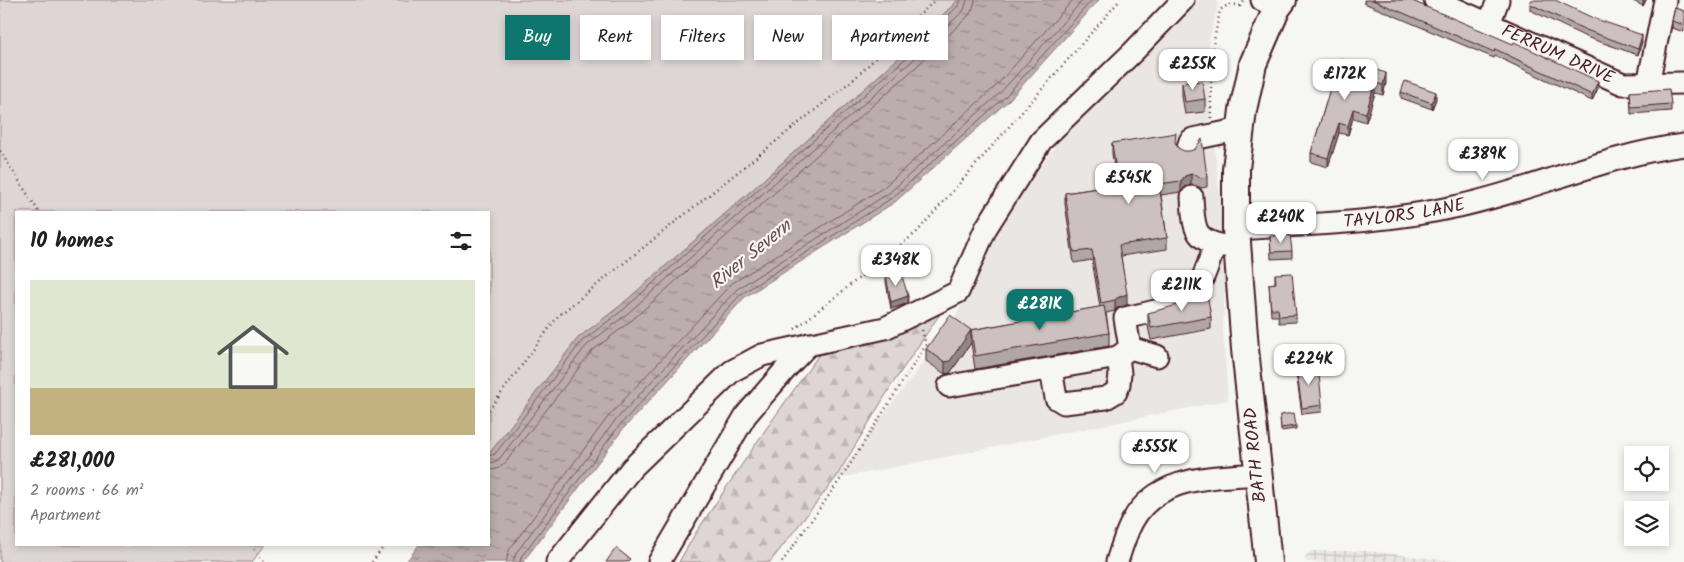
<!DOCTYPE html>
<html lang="en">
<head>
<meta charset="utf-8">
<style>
  body { margin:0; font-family:Kalam,sans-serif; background:#f2f2f2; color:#202124; height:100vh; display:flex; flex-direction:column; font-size:19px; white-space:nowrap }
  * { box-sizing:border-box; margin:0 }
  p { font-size:16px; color:#757577 }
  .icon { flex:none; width:28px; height:28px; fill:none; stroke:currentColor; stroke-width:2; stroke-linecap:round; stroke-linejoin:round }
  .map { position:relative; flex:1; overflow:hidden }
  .drawer { position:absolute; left:15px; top:211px; width:475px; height:335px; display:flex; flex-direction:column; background:#fff; border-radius:0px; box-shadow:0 2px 8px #0003 }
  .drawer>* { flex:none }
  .top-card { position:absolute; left:505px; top:15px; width:475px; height:45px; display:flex; gap:10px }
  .fabs { position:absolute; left:1624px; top:446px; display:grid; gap:10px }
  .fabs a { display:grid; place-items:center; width:45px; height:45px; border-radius:0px; background:#fff; box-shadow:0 2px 8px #0003; font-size:25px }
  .price { position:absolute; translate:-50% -42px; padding:0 11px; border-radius:10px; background:#fff; color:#222; font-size:16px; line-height:32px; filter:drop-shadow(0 1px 2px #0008) }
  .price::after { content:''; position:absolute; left:50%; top:30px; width:15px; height:11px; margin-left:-8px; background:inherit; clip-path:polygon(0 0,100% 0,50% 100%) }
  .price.current { background:#0f766e; color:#fff }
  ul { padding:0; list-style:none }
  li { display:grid; align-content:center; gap:10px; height:265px; padding:0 15px }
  li span { display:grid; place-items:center; height:155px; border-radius:0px; color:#555 }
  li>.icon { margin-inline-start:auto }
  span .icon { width:90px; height:90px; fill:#fffc; stroke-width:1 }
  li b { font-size:21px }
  h2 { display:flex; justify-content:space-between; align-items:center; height:60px; padding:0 15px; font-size:21px }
  .tag { padding:0 18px; border-radius:0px; background:#fff; box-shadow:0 2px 8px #0003; font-size:18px; line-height:45px }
  .tag.current { background:#0f766e; color:#fff }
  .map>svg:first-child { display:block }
  .built { fill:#e9e6e3 }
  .industrial { fill:url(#industrial-grid) }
  .green { fill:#ddd6d5; stroke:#947a80 }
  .forest { fill:url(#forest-firs); stroke:#947a80 }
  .water { fill:url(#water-ripples); stroke:#8e747a }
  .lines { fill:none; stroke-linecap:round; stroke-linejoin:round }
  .shore { stroke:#77585f; stroke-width:1 }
  .minor-casing { stroke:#4a1f2b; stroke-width:25 }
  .major-casing { stroke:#4a1f2b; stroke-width:30 }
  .path { stroke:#4a1f2b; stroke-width:2.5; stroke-dasharray:1 4; stroke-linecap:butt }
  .minor { stroke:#f6f6f2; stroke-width:21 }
  .major { stroke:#f6f6f2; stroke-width:26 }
  .wall { fill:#afa6a5; stroke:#4a1f2b }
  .shaded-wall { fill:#8f8786; stroke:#4a1f2b }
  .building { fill:#ccc1c0; stroke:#4a1f2b }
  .labels { text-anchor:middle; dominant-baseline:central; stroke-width:4.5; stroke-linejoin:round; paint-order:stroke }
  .street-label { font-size:18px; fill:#4a1f2b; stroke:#f6f6f2 }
  .water-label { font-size:19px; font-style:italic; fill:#6c4a52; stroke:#f6f6f2 }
</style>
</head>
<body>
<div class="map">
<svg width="1684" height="562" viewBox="0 0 1684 562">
  <defs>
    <pattern id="industrial-grid" width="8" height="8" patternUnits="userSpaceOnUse" patternTransform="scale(1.25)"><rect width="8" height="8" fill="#e9e6e3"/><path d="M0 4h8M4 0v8" fill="none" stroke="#c9c5c3"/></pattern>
    <pattern id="forest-firs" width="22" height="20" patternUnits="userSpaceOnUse" patternTransform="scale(1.25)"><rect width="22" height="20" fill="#ddd6d5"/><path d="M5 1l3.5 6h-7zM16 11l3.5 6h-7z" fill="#bfb7b7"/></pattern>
    <pattern id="water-ripples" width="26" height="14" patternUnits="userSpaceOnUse" patternTransform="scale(1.25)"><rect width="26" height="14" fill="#bbadae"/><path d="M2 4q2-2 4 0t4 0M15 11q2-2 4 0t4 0" fill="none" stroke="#9a8c8e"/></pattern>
  </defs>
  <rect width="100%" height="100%" fill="#f6f6f2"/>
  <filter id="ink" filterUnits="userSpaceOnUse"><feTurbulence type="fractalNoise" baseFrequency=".02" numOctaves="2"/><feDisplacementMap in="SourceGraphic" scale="10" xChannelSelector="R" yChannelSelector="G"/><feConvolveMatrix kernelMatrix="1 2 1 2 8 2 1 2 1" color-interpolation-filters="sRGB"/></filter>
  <g filter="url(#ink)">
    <path class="built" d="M1192 0H1216L1218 5 1209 41V87L1226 262 1223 330 1228 400 835 479 950 327 995 240 1015 205 1064 133Z"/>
    <path class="industrial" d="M1310 551H1367L1460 562H1307L1305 557Z"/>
    <path class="green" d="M0 0H958L904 53 752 190 620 306 578 338 489 454V212H16V545H265L252 562H0Z"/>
    <path class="forest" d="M942 311 891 386 835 479 770 562H679L695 534 766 429 823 349Z"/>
    <path class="water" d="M958 0H1099L1009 100 895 202 745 297 623 429 523 562H406L419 545H489V454L578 338 620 306 752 190 904 53Z"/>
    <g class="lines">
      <g class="shore">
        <path d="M489 456 495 454 582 341 623 310 907 57 959 5 961 0"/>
        <path d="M489 463 494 462 500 458 586 346 627 314 911 62 964 10 967 0"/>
        <path d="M489 470 497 469 505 463 592 351 632 320 916 67 969 15 973 8 975 0"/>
        <path d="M506 562 509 550 608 417 731 284 884 187 995 87 1073 0"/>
        <path d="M513 562 516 553 614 422 737 289 889 193 1000 93 1083 0"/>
        <path d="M520 562 521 557 619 426 741 294 892 198 1005 97 1092 0"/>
      </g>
      <g class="minor-casing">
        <g id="minor">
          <path d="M1262 0 1277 8"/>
          <path d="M1435 0 1489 24"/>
          <path id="s1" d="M1498 0 1489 24 1623 84 1684 83"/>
          <path d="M1648 84 1665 0"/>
          <path d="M1187 150 1190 141 1193 139 1241 129"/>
          <path d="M1192 197C1194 230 1193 241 1230 247"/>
          <path id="s2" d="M1236 229C1309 224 1382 223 1454 207 1532 191 1605 155 1684 145"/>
          <path d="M1130 348 1157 356"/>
          <path d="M1051 369 1056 398 1064 403 1106 398 1116 392 1119 384 1120 373 1118 357"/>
          <path d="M949 386 1118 357 1130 348 1125 318C1137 315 1177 307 1185 302 1202 290 1208 263 1215 245"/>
          <path d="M557 562 632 468 732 371 762 355 885 328 958 292 986 228 1041 141 1134 51 1183 0"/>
          <path d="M659 562 746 415 791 363 809 344"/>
          <path d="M1117 562C1121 549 1125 535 1132 522 1157 475 1212 478 1258 474"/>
        </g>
      </g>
      <g class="major-casing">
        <path id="major" d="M1268 562 1245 349 1236 229V169L1243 110 1253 64 1277 8 1283 0"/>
      </g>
      <g class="path">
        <path d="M1211 118V75L1213 46 1220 10C1227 5 1232 3 1240 6L1244 1"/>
        <path d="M0 151 39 212"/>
        <path d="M795 329 917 232 1120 0"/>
        <path d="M489 410 558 316 855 78 935 0"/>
        <path d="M251 545 264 562"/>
        <path d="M372 562 385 545"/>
        <path d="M782 562 842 477 926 345 922 330"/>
      </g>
      <use href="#minor" class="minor"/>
      <use href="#major" class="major"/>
    </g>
    <g class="wall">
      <path d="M1364 0H1410L1598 88 1592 101 1495 56 1494 58 1364 3Z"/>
      <path d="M1631 0H1646L1643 6Z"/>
      <path d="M1530 4 1642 42 1638 55 1586 37 1530 10Z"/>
      <path d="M1684 11V32L1672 28V21Z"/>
      <path d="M1339 59 1386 83 1383 95 1375 93 1366 122 1353 118 1348 135 1339 133 1328 167 1311 162V153Z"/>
      <path d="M1182 83 1205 99V112L1185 114 1182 96Z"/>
      <path d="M1401 92 1436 99 1432 109 1401 98Z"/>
      <path d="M1630 92 1671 104V111L1631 114Z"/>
      <path d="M1112 143 1176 144 1178 148 1207 177V187L1201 188 1197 186 1191 185 1185 187 1181 192 1161 195 1167 238V249L1121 256 1127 305 1117 308 1115 311 1106 313 1109 333V346L975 369 971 343 950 373 945 374 926 361V349L971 330 1100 307 1092 260 1074 263 1065 204V193L1117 185 1112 154Z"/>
      <path d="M1270 236 1292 251V258L1271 259Z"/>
      <path d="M1275 274 1296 315V322L1279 323 1278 316H1271L1269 284 1275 283Z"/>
      <path d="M886 275 908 303 891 309 886 282Z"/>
      <path d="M1148 313 1211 317V329L1151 340 1148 326Z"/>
      <path d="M1296 367 1322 405V412L1302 414 1296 373Z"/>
      <path d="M1280 415 1296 426V429L1281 431Z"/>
    </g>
    <g class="shaded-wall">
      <path d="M1643 0H1646L1643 6Z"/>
      <path d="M1642 35V42L1638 55V49Z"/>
      <path d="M1386 73V83L1383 95V85Z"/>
      <path d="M1598 81V88L1592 101V95Z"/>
      <path d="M1375 83V93L1366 122V113Z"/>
      <path d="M1436 92V99L1432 109V103Z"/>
      <path d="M1353 109V118L1348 135V126Z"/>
      <path d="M1339 123V133L1328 167V158Z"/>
      <path d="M1191 174V185L1185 187 1181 192V181L1185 176Z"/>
      <path d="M1127 294V305L1117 308 1115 311V300L1117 298Z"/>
      <path d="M908 296V303L891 309V302Z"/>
      <path d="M971 330V343L950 373 945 374V362Z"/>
    </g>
    <g class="building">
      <path d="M1373 0H1410L1513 44 1514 42 1598 81 1592 95 1495 49 1494 52Z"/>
      <path d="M1531 0H1555L1593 18 1642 35 1638 49 1586 30 1530 4Z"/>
      <path d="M1675 8 1684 11V25L1672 21Z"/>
      <path d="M1339 59 1386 73 1383 85 1375 83 1366 113 1353 109 1348 126 1339 123 1328 158 1311 153Z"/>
      <path d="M1202 81 1205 99 1185 102 1182 83Z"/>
      <path d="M1405 81 1436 92 1432 103 1401 92Z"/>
      <path d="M1669 89 1671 104 1631 107 1630 92Z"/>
      <path d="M1176 133 1175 142 1178 148 1184 151H1190L1195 149 1202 139 1207 177 1201 178 1197 175 1191 174 1185 176 1181 181 1159 184 1167 238 1119 245 1127 294 1117 298 1115 300 1101 303 1092 250 1074 252 1065 193 1118 185 1112 143Z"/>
      <path d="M1290 235 1292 251 1271 252 1270 236Z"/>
      <path d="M901 273 908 296 891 302 886 275Z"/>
      <path d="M1292 273 1296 315 1279 316 1278 309H1271L1269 284 1276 283 1275 274Z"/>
      <path d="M1207 293 1211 317 1151 328 1148 313 1185 303 1198 295Z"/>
      <path d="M1104 306 1109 333 975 356 971 330Z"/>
      <path d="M950 315 971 330 950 361 945 362 926 349Z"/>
      <path d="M1318 364 1322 405 1302 408 1296 367Z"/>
      <path d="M1294 413 1296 426 1281 428 1280 415Z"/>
      <path d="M616 548 630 559 627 562H606Z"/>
    </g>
  </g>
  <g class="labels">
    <g class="street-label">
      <text stroke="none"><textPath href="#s1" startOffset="101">FERRUM DRIVE</textPath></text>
      <text stroke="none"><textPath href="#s2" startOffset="169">TAYLORS LANE</textPath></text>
      <text transform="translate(1256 455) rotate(-96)">BATH ROAD</text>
    </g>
    <g class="water-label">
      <text transform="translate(751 255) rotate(-39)">River Severn</text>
    </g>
  </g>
</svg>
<div class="fabs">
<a><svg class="icon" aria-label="locate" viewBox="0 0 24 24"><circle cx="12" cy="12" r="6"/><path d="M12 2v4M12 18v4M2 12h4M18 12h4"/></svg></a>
<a><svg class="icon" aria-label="layers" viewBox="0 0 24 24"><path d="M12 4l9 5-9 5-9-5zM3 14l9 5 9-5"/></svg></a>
</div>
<b class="price" style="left:1193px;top:91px">£255K</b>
<b class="price" style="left:1345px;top:101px">£172K</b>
<b class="price" style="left:1483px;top:181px">£389K</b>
<b class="price" style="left:1129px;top:205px">£545K</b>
<b class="price" style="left:1281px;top:244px">£240K</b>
<b class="price" style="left:896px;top:287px">£348K</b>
<b class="price" style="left:1182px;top:312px">£211K</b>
<b class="price current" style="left:1040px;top:331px">£281K</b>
<b class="price" style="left:1309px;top:386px">£224K</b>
<b class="price" style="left:1155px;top:474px">£555K</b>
<div class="top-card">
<a class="tag current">Buy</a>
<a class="tag">Rent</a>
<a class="tag">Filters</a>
<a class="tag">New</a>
<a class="tag">Apartment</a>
</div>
<section class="drawer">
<h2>10 homes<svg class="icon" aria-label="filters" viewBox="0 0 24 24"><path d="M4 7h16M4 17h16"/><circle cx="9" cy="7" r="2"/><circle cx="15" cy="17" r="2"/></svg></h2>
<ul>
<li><span style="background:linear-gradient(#dfe7d0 70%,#c2b280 0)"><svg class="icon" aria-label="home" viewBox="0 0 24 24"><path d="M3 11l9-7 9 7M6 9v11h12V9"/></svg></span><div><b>£281,000</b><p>2 rooms · 66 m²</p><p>Apartment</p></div></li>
</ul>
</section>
</div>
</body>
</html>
